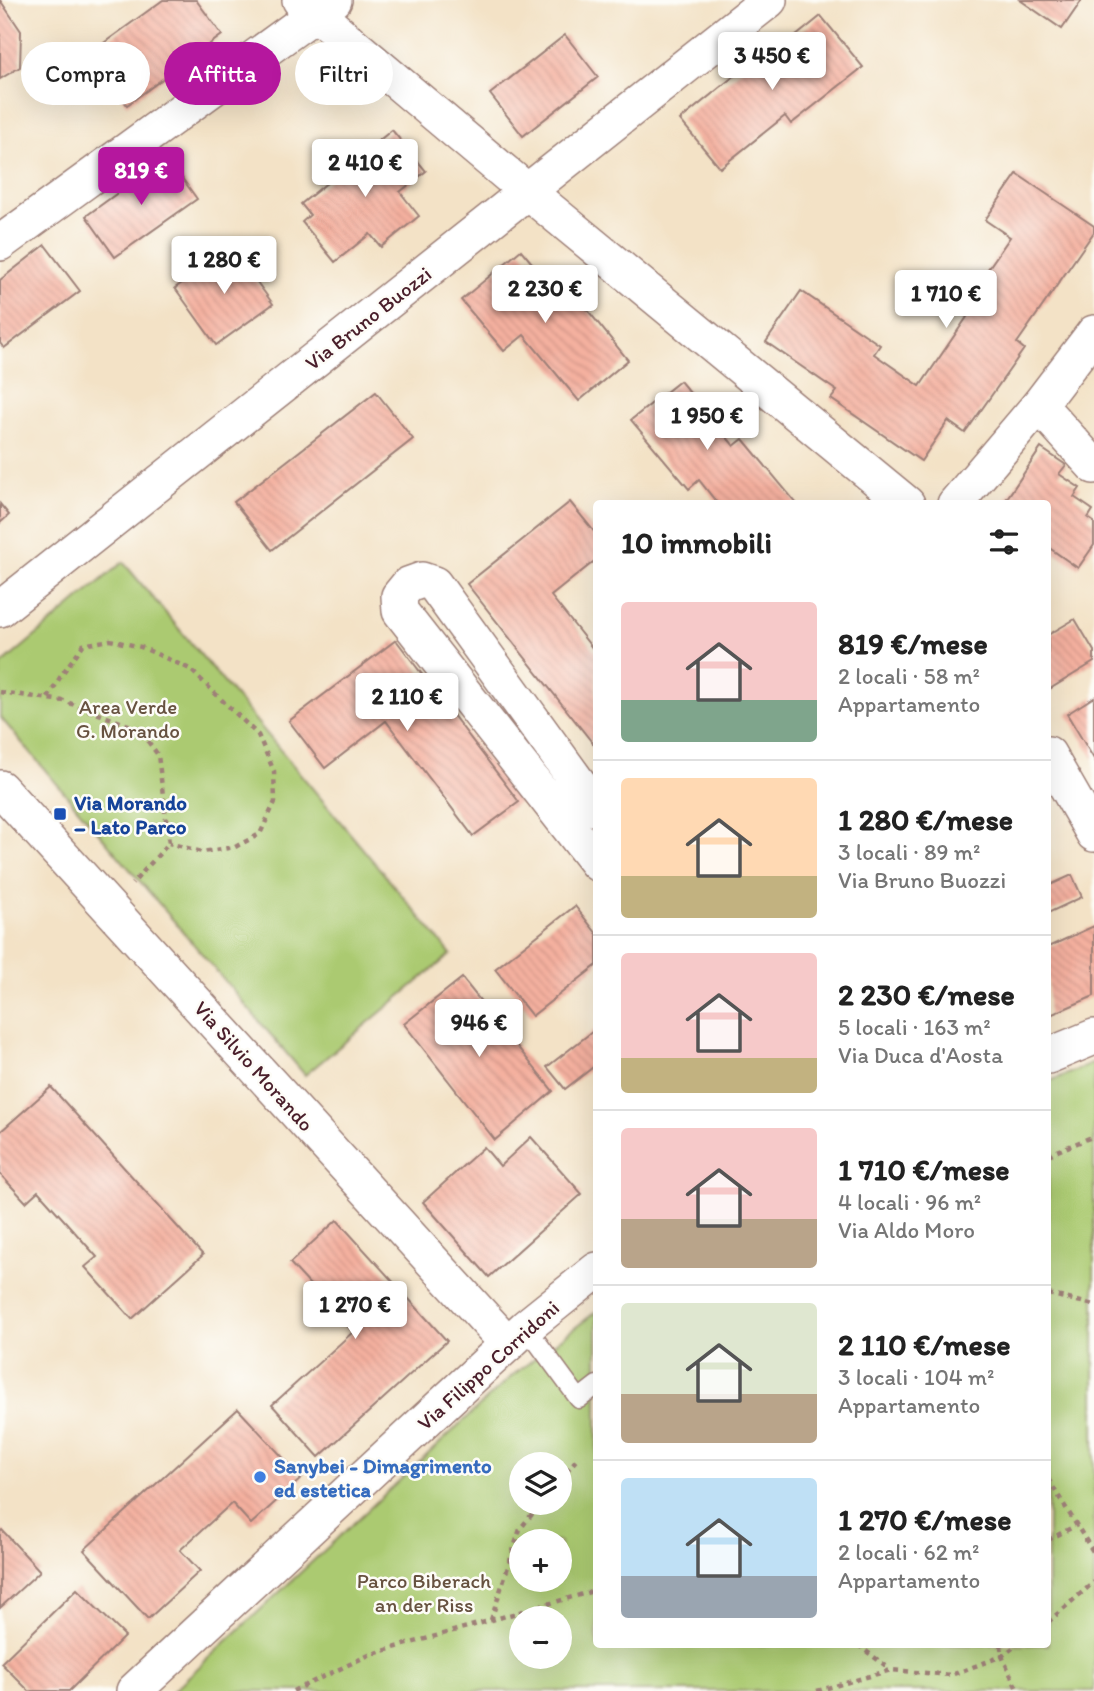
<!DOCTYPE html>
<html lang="it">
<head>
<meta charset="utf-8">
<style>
  body { margin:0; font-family:Itim,sans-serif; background:#f2f2f2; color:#222; height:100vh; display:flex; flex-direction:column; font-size:26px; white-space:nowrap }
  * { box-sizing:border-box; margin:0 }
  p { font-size:23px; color:#767676 }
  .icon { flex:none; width:38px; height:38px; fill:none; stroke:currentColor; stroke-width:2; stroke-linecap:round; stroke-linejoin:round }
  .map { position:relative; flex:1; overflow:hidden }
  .details { position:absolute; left:593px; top:500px; width:458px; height:1148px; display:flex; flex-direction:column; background:#fff; border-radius:7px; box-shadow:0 7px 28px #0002 }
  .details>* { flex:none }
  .banner { position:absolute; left:21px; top:42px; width:467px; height:63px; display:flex; gap:14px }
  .tools { position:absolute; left:509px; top:1452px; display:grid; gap:14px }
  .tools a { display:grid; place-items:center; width:63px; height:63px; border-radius:50%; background:#fff; box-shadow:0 7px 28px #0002; font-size:35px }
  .price { position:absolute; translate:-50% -60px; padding:0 16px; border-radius:7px; background:#fff; color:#222; font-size:23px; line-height:46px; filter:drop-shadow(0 2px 4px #0008) }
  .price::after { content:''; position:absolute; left:50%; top:42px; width:21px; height:16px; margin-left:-10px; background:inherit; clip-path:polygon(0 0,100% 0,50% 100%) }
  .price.on { background:#b5179e; color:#fff }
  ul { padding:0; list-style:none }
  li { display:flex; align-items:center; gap:21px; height:175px; padding:0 28px }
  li+li { border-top:2px solid #e0e0e0 }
  li span { display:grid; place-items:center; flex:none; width:196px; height:140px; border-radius:7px; color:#555 }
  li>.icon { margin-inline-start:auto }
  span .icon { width:84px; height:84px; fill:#fffc; stroke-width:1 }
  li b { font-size:30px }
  h2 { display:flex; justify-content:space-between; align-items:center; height:84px; padding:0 28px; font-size:30px }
  .tag { padding:0 24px; border-radius:32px; background:#fff; box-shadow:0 7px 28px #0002; font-size:24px; line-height:63px }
  .tag.on { background:#b5179e; color:#fff }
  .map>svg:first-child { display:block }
  .green { fill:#abca71; stroke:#7a744e; stroke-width:2; fill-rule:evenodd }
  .building { fill:url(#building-back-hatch) }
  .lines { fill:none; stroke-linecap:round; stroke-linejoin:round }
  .lane-casing { stroke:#9e8078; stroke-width:21 }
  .street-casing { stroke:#9e8078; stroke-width:38 }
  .path { stroke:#9e8078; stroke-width:4.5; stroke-dasharray:5 5; stroke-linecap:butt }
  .lane { stroke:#fff; stroke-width:18 }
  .street { stroke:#fff; stroke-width:35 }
  .transit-dot { fill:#1a4fb4; stroke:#fdfcf7; stroke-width:2.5 }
  .shop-dot { fill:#3f7fe0; stroke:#fdfcf7; stroke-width:2.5 }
  .labels { text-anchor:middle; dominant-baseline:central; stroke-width:5; stroke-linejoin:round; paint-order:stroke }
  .street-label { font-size:21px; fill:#4a1f2b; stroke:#fdfcf7 }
  .park-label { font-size:21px; fill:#675240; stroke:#fdfcf7 }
  .transit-label { font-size:21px; font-weight:bold; fill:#164399; stroke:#fdfcf7; text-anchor:start }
  .shop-label { font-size:21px; font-weight:bold; fill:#366cbe; stroke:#fdfcf7; text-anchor:start }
</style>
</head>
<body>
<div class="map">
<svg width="1094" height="1691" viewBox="0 0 1094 1691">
  <defs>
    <pattern id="building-back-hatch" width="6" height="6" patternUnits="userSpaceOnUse" patternTransform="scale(1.75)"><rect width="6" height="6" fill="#f4b09f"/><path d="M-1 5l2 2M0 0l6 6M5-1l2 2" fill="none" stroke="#d39789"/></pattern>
  </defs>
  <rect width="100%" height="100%" fill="#fdfcf7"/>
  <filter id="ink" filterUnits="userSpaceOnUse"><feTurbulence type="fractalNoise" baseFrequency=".0143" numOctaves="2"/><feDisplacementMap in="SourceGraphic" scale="14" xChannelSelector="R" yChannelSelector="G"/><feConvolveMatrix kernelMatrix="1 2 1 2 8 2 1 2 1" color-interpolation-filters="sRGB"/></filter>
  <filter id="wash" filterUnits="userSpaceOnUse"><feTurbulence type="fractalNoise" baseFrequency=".00686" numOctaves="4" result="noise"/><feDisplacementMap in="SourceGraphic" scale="28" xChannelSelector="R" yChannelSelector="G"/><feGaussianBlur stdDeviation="1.57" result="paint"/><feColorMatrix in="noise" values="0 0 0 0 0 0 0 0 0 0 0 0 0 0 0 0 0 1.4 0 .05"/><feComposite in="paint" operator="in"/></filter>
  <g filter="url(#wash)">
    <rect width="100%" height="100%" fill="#f3e2c6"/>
    <g class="green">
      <path d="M123 562 451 954 305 1075 0 717V666Z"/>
      <path d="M1094 1063V1691H173L513 1375 597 1311V1645H1048V1082ZM522 1465H560V1503H522ZM522 1542H560V1580H522ZM522 1619H560V1657H522Z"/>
    </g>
    <g id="blocks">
      <g class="building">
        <path d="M0 0 21 31 20 67 0 79Z"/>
        <path d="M163 0H196L222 35 127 105 90 53Z"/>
        <path d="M1020 0H1082L1062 29Z"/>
        <path d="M821 16 863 67 791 124 785 116 720 168 680 120 749 64 754 70Z"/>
        <path d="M565 35 598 77 523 136 490 94Z"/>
        <path d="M392 130 426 171 400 192 419 216 381 247 370 234 335 262 302 222 310 215 301 204Z"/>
        <path d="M167 157 197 199 115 257 86 216Z"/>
        <path d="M1017 174 1094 226V232L1017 343 1024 349 965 433 948 421 921 461 831 399 837 391 766 342 801 291 880 345 874 354 920 386 967 317 959 311 1010 237 985 220Z"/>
        <path d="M45 245 80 291 4 348 0 343V280Z"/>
        <path d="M232 248 273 304 216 345 175 288Z"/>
        <path d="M521 250 563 300 573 292 628 360 579 401 524 335 504 351 461 300Z"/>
        <path d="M680 381 734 446 743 439 797 504H718L699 480 689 489 631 420Z"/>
        <path d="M376 392 413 439 272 550 234 502Z"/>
        <path d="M1041 448 1066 465 1059 474 1080 488 1074 497 1093 510 1088 518 1094 522V545L1078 568 1048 547V504H1003Z"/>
        <path d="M570 502 597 535V559L551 596 597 654 595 746 467 584Z"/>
        <path d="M0 504 9 515 0 523Z"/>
        <path d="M1075 619 1094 651V662L1048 690V635Z"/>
        <path d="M396 640 519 802 473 836 386 721 325 768 289 721Z"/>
        <path d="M1094 697V759L1067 714Z"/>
        <path d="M1072 875 1082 897 1048 913V886Z"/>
        <path d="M575 906 597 934V965L532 1016 495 969Z"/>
        <path d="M1094 926V996L1048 1016V947Z"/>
        <path d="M462 978 553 1091 495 1140 404 1024Z"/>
        <path d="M597 1028V1064L565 1089 547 1067Z"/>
        <path d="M51 1087 203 1255 132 1319 85 1267 97 1257 38 1191 26 1202 0 1174V1132Z"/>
        <path d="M531 1137 582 1194 489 1277 423 1202 484 1147 500 1166Z"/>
        <path d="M337 1220 447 1341 319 1457 272 1405 353 1332 290 1263Z"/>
        <path d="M238 1409 302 1478 251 1524 232 1503 180 1550 200 1571 148 1619 84 1550Z"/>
        <path d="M2 1530 40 1571 0 1608V1532Z"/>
        <path d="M77 1589 125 1636 69 1691H29L1 1663Z"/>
      </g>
    </g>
  </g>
  <g filter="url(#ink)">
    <use href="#blocks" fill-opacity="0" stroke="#9e8078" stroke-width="2"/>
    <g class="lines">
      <g class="lane-casing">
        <path id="lane" d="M526 1327 579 1399 597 1385"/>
      </g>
      <g class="street-casing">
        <g id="street">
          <path d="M300 0 528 192 907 504"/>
          <path d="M0 243 334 0"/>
          <path d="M1039 405 1094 466"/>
          <path d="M955 504 1039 405 1094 333"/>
          <path d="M0 609 769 0"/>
          <path d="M1048 754 1094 834"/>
          <path d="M0 788 508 1344"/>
          <path d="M597 809 434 584 422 580 408 585 399 596 400 611 597 863"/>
          <path d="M1048 1056 1094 1037"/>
          <path d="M134 1691 526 1327 597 1270"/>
        </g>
      </g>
      <g class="path">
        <path d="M0 692 64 701 139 729 158 755 169 843 132 884"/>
        <path d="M48 698 62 674 83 645 110 640 141 647 190 669 258 735 274 771 275 802 260 834 235 847 202 852 169 843"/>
        <path d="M1048 1155 1094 1136"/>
        <path d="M1048 1294 1094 1305"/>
        <path d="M560 1479 577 1459"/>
        <path d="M1048 1479 1094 1553"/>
        <path d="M1048 1540 1077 1525"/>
        <path d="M491 1620 520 1529 541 1503"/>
        <path d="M1048 1622 1094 1582"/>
        <path d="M858 1645 890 1669"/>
        <path d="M1001 1645 1002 1656 1018 1691"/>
        <path d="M293 1691 369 1655 597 1590"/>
        <path d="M817 1691 891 1670 951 1675 1002 1656 1017 1645"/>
      </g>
      <use href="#lane" class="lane"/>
      <use href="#street" class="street"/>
    </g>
  </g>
  <rect class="transit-dot" x="53" y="807" width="14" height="14" rx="3.5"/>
  <circle class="shop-dot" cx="260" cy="1477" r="7"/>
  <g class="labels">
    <g class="street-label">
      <text transform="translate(368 318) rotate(-38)">Via Bruno Buozzi</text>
      <text transform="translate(254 1066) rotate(48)">Via Silvio Morando</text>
      <text transform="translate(488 1365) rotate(-42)">Via Filippo Corridoni</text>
    </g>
    <g class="park-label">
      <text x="128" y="706">Area Verde<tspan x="128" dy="24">G. Morando</tspan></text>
      <text x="424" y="1580">Parco Biberach<tspan x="424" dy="24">an der Riss</tspan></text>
    </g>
    <g class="transit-label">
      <text x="74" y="802">Via Morando<tspan x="74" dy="24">– Lato Parco</tspan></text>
    </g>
    <g class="shop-label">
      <text x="274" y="1465">Sanybei - Dimagrimento<tspan x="274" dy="24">ed estetica</tspan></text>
    </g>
  </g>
</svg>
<div class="tools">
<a><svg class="icon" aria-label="layers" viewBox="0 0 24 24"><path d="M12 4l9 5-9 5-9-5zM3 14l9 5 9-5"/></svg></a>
<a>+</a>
<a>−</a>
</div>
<b class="price" style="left:772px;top:92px">3 450 €</b>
<b class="price" style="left:365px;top:199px">2 410 €</b>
<b class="price on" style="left:141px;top:207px">819 €</b>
<b class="price" style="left:224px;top:296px">1 280 €</b>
<b class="price" style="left:545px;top:325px">2 230 €</b>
<b class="price" style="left:946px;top:330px">1 710 €</b>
<b class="price" style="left:707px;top:452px">1 950 €</b>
<b class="price" style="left:407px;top:733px">2 110 €</b>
<b class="price" style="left:479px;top:1059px">946 €</b>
<b class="price" style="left:355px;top:1341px">1 270 €</b>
<div class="banner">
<a class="tag">Compra</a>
<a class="tag on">Affitta</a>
<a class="tag">Filtri</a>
</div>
<section class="details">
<h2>10 immobili<svg class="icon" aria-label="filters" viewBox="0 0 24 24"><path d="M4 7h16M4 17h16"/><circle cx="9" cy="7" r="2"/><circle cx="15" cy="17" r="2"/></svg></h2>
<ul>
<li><span style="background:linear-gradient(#f6c9c9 70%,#7fa58c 0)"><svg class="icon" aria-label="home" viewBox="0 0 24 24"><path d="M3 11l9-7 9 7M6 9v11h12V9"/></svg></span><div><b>819 €/mese</b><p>2 locali · 58 m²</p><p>Appartamento</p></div></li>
<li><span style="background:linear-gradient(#ffd9b3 70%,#c2b280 0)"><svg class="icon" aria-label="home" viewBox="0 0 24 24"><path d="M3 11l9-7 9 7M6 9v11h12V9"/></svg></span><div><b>1 280 €/mese</b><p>3 locali · 89 m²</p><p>Via Bruno Buozzi</p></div></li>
<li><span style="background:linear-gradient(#f6c9c9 75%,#c2b280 0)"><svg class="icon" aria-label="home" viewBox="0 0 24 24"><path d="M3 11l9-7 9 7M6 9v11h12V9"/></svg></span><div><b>2 230 €/mese</b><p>5 locali · 163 m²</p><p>Via Duca d'Aosta</p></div></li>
<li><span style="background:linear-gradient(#f6c9c9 65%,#b9a48a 0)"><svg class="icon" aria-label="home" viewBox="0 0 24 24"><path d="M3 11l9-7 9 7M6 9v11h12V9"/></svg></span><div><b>1 710 €/mese</b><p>4 locali · 96 m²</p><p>Via Aldo Moro</p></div></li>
<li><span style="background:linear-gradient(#dfe7d0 65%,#b9a48a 0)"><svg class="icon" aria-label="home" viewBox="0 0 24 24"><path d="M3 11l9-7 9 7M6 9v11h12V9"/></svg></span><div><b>2 110 €/mese</b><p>3 locali · 104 m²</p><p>Appartamento</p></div></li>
<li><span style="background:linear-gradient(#bfe0f5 70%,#9aa5b1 0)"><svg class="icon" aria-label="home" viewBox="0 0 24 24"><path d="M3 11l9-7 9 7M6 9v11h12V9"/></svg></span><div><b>1 270 €/mese</b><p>2 locali · 62 m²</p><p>Appartamento</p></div></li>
</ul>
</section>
</div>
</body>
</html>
